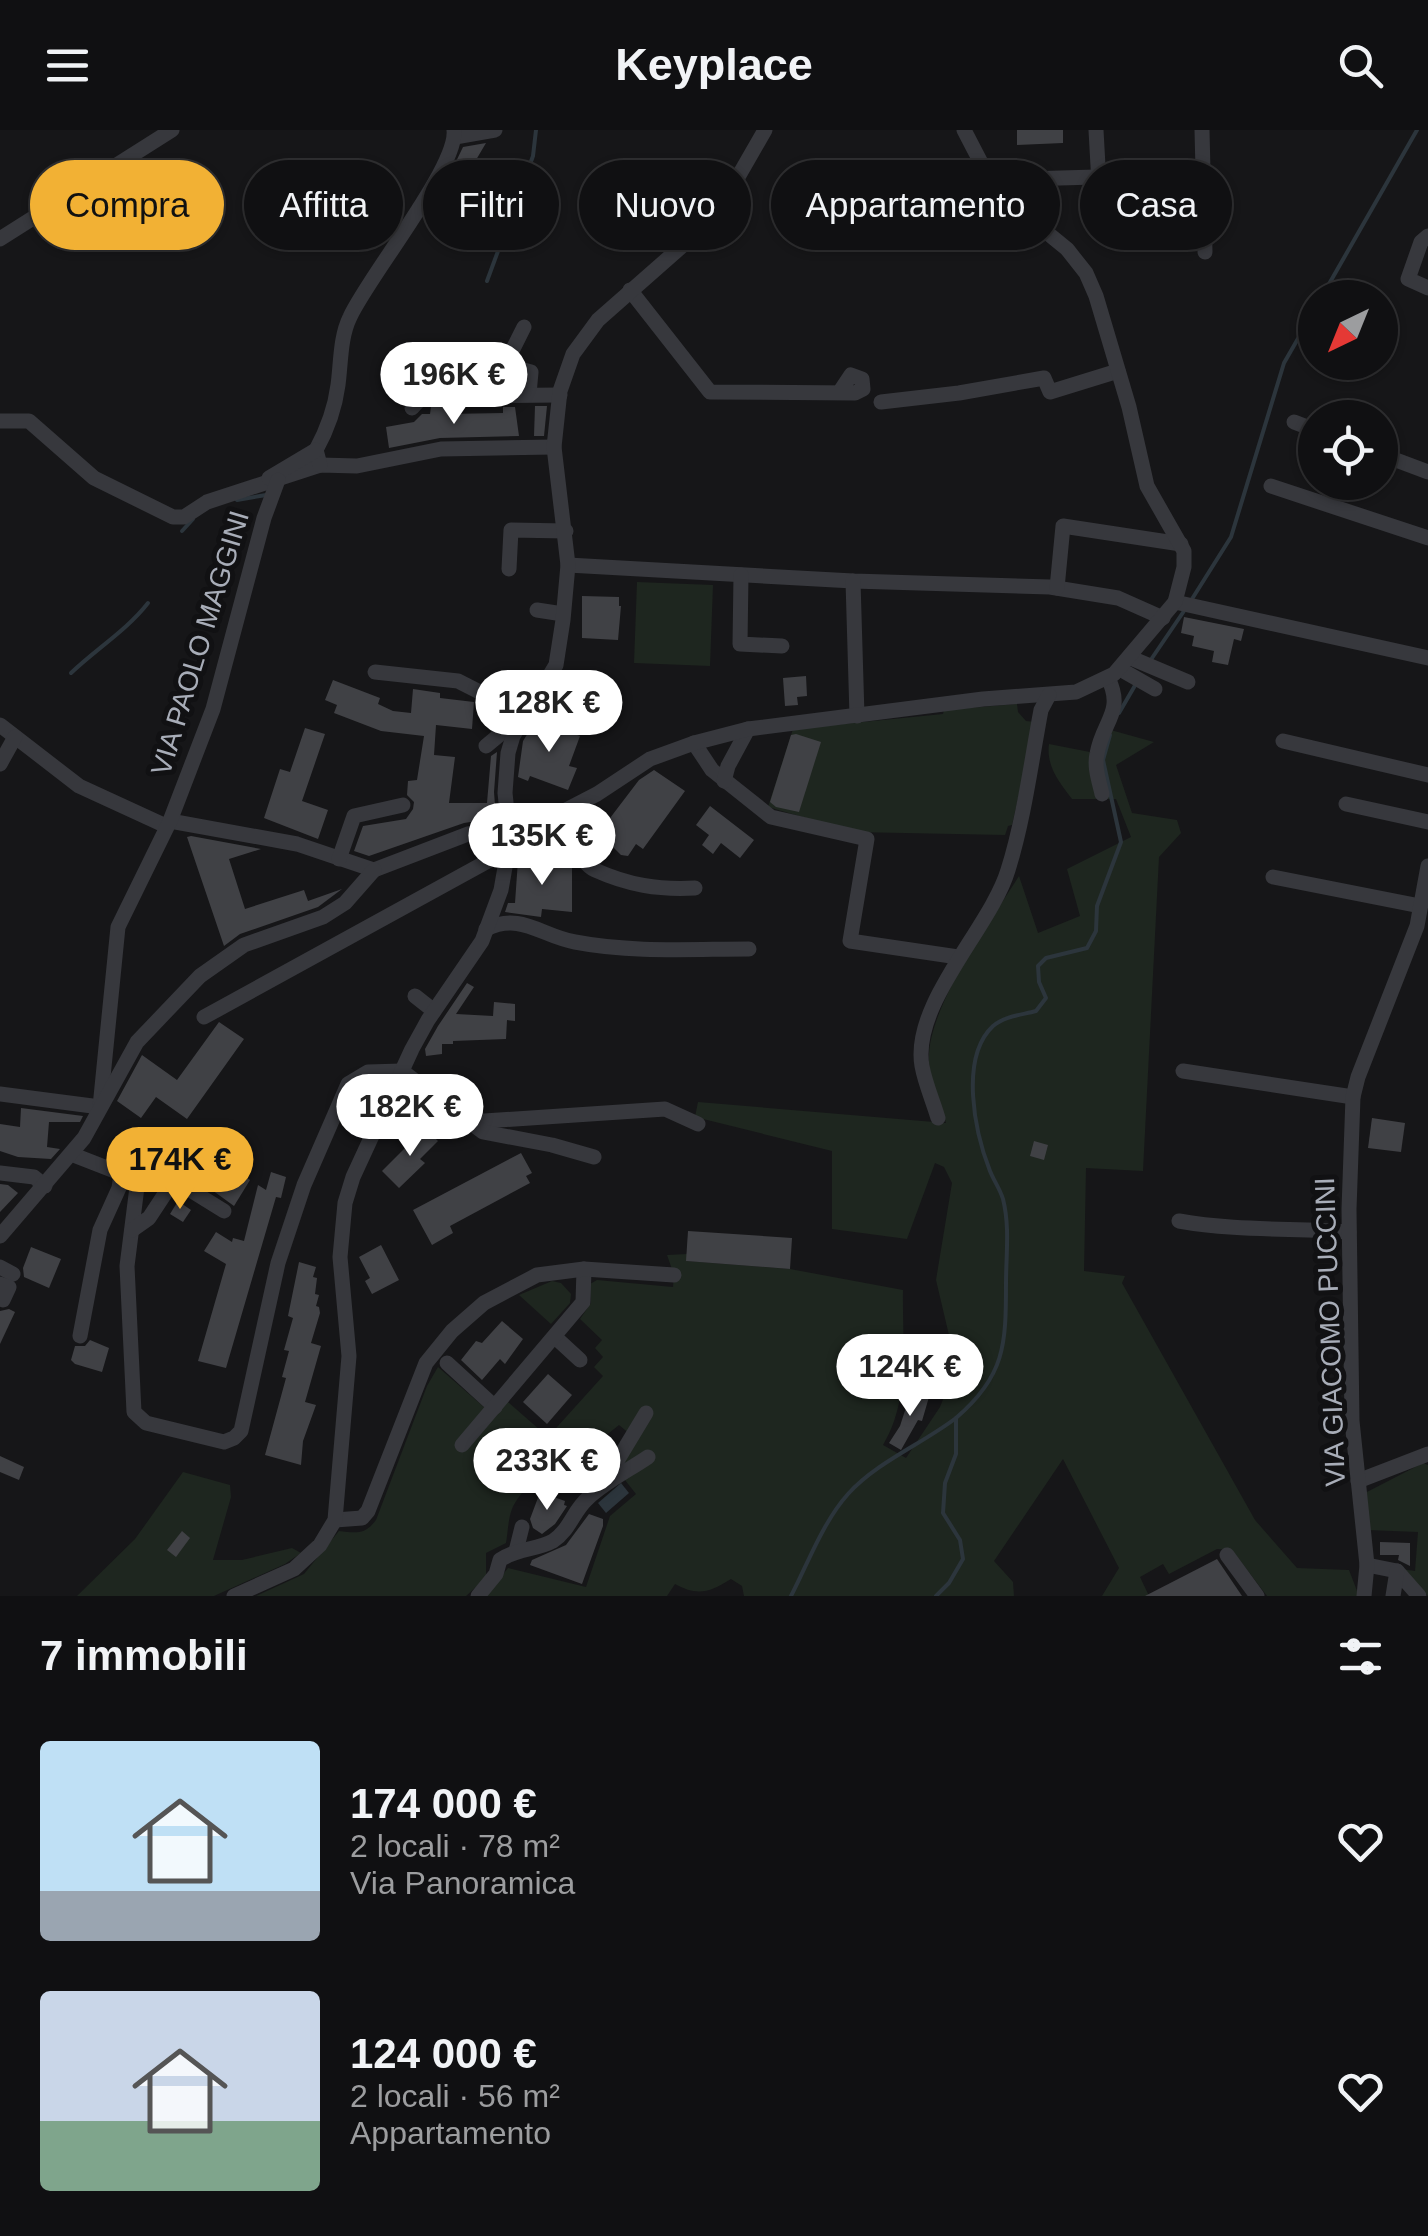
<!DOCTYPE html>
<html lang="it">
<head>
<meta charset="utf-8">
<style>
  body { margin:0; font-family:Arial,sans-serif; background:#19191b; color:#f1f3f6; height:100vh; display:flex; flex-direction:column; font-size:38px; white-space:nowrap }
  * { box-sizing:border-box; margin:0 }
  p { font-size:32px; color:#9c9d9f }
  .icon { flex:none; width:55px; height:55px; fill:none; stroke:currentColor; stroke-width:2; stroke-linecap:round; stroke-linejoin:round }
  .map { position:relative; height:1466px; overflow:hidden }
  .drawer { display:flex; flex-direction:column; background:#101012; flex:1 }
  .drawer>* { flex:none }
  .top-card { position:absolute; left:30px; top:30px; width:1370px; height:90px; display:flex; gap:20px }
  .needle { width:65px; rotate:223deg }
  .tools { position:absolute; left:1298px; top:150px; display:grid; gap:20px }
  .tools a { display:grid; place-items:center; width:100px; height:100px; border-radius:50%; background:#101012; box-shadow:0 2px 8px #0004,0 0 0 2px #303032; font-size:50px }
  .price { position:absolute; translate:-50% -85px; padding:0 22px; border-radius:35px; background:#fff; color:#222; font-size:32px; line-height:65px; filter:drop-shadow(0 2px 5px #0008) }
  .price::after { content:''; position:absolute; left:50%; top:60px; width:30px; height:22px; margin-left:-15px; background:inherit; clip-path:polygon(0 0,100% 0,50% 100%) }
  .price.active { background:#f2b134; color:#111 }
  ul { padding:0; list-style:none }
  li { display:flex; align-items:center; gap:30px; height:250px; padding:0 40px }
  li span { display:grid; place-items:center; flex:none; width:280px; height:200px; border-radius:10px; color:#555 }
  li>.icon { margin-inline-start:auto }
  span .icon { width:120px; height:120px; fill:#fffc; stroke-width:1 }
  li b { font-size:42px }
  h2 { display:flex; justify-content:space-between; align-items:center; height:120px; padding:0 40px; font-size:42px }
  .tag { padding:0 35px; border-radius:45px; background:#101012; box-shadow:0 2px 8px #0004,0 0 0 2px #303032; font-size:35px; line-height:90px }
  .tag.active { background:#f2b134; color:#111 }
  header { display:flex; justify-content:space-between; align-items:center; height:130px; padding:0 40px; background:#101012; font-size:45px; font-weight:600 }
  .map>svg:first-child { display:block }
  .green { fill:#1e261f }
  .water { fill:#2c353c }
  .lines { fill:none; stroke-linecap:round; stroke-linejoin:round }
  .stream { stroke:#2c353c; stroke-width:4 }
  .building { fill:#404145 }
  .minor { stroke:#37383d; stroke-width:15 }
  .labels { text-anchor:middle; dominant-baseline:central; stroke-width:10; stroke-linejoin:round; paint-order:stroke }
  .street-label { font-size:28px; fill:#a8adb8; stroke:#111113 }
</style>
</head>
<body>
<header><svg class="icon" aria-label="menu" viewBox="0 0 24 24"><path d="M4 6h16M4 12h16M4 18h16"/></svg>Keyplace<svg class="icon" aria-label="search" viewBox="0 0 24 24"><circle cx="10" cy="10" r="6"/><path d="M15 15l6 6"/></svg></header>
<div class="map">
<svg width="1428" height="1466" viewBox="0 0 1428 1466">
  <rect width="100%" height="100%" fill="#161618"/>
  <g class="green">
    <path d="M637 452 713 455 710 536 634 533Z"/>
    <path d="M1017 574 1018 582 1026 591 1035 592 1012 695 1008 696 1005 705 854 702 768 677 793 599 943 584 944 580Z"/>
    <path d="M1107 599 1154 612 1116 635 1132 683 1177 690 1181 703 1159 727 1143 1041 1086 1038 1084 1141 1125 1146 1122 1153 1255 1390 1297 1438 1349 1440 1359 1466H1267L1232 1420 1217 1419 1169 1444 1163 1434 1140 1447 1149 1466H1102L1119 1438 1063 1329 994 1431 1013 1452 1014 1466H744L742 1456 731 1449C709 1463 697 1466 675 1454L667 1466H486L508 1438 586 1457 610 1386 636 1364 617 1340 636 1309 619 1295 558 1344H552L540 1335 527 1342C530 1360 518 1364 512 1379 508 1389 508 1402 506 1413L486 1423V1448L466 1466H256L304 1444 339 1401C356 1403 365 1405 376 1390L427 1256 438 1237 485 1278 508 1272 548 1307 603 1246 594 1237 603 1227 595 1218 602 1210 580 1189 591 1173 590 1154 597 1150 673 1157 674 1145 667 1125 687 1124V1131L790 1139 903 1160C902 1213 911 1268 883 1315L906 1328 940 1277 952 1247V1218L936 1150 952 1053 944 1037 935 1033 907 1109 832 1099V1021L695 987 698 972 946 993C941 975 930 952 929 933 925 880 991 791 1019 746L1038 803 1080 786 1067 739 1131 707 1116 669H1072C1059 652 1046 636 1049 614L1100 624Z"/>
    <path d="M552 1151 561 1153 571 1164 570 1173 551 1194 519 1165Z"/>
    <path d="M1423 1333 1428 1335V1466L1401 1439 1415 1441 1418 1402 1367 1400 1365 1363Z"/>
    <path d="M183 1342 230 1355 231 1367 213 1430H242L292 1418 301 1423 285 1434 214 1466H77L135 1409Z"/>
  </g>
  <path class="water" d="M621 1353 629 1363 606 1383 598 1373Z"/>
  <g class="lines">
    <g class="stream">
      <path d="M487 151 533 26 536 0"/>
      <path d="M1321 168 1417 0"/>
      <path d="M418 237 439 215"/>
      <path d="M237 370 266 365"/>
      <path d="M182 401 193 389"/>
      <path d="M1192 469 1231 407 1284 233 1315 179"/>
      <path d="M1150 531 1184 481"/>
      <path d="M71 543C96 519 127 500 148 473"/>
      <path d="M1119 583 1137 552"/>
      <path d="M791 1466C808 1433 823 1392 848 1364 877 1332 922 1314 956 1288"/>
      <path d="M936 1466 949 1453 963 1429 960 1410 943 1383 945 1353 956 1324V1288C1005 1246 1006 1215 1006 1153 1006 1125 1010 1097 1003 1069 1000 1059 994 1051 990 1041 975 1003 959 928 993 896 1005 886 1021 885 1036 881L1046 868 1039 852 1038 836 1046 828 1087 818 1096 801 1097 776 1121 712 1103 630 1110 605"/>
    </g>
  </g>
  <g class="building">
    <path d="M1017 0H1063V13L1017 15Z"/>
    <path d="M486 13 463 52 509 78 499 108 438 69 463 17Z"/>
    <path d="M535 276H547L544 306H534Z"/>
    <path d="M431 277H446L447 284 503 283V277H515L519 306 440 308 389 318 386 297 414 292 422 284H430Z"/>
    <path d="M582 466 619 467V476H621L618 510 582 508Z"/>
    <path d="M1184 487 1244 499 1241 511 1234 509 1228 535 1212 532 1214 521 1192 516 1194 506 1181 503Z"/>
    <path d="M806 546 807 566 797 567 798 575 785 576 783 548Z"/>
    <path d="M333 550 380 568 378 574 393 581 411 583 413 559 440 563V568L474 572 472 599 436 595 434 625 455 627 449 673H487L491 626 497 622 494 662 496 688 464 693 369 726 354 721 363 696 406 689 413 679 414 672 407 665 408 651 417 650 424 606 381 601 334 583 337 575 325 570Z"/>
    <path d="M536 590 580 606 569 636 577 638 568 660 530 646 528 651 518 647 523 611Z"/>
    <path d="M305 598 325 604 302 671 328 680 318 709 264 688 280 639 290 642Z"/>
    <path d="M796 604 821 612 799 682 776 677 770 672 791 605Z"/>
    <path d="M654 640 685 661 643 719 636 714 628 726 621 725 606 710 614 697 607 692 639 650Z"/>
    <path d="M710 676 754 710 740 728 721 713 713 724 702 715 709 705 696 695Z"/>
    <path d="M191 706 261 719 229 729 245 779 304 760 308 771 342 759 318 777 240 804 224 816 187 707Z"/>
    <path d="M518 730 572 734V782L542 779 541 787 505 782 508 773H515Z"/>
    <path d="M467 853 474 857 456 884 493 886 494 872 515 874V891L507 890 506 909 453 911V914H442V924L426 926 425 919 438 896Z"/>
    <path d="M219 892 244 909 187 989 156 967 141 988 117 971 142 925 177 950Z"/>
    <path d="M21 978 83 986 80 992H49L47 1017 60 1019 51 1029 18 1027 0 1021V994L20 997Z"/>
    <path d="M1372 988 1405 993 1401 1022 1368 1018Z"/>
    <path d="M425 998 438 1011 420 1029 425 1033 399 1058 382 1041Z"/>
    <path d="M1034 1011 1048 1015 1044 1030 1030 1026Z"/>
    <path d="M521 1023 532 1043 526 1046 530 1053 450 1096 453 1103 432 1115 413 1080Z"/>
    <path d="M228 1036 250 1050 234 1076 212 1060Z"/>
    <path d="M271 1042 286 1047 281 1068 276 1067 226 1238 198 1231 226 1134 204 1121 216 1102 232 1112 233 1108 244 1111 258 1055 266 1060Z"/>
    <path d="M0 1054 8 1055 18 1063 0 1082Z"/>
    <path d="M178 1071 191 1080 183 1092 170 1084Z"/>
    <path d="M688 1101 792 1108 790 1139 686 1131Z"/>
    <path d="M381 1115 399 1150 372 1164 365 1151 370 1148 359 1127Z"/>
    <path d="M31 1117 61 1129 49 1158 24 1147 23 1138Z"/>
    <path d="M299 1132 316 1137 313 1147 317 1148 315 1164 319 1165 316 1176 319 1177 320 1183 311 1213 321 1216 305 1272 316 1275 303 1311 301 1335 265 1325 286 1248 282 1247 289 1221 284 1220 293 1188 288 1186Z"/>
    <path d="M9 1179 15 1182 0 1214V1181Z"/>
    <path d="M502 1191 523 1209 505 1234 500 1229 482 1250 461 1230 476 1211 482 1213Z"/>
    <path d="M90 1210 109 1218 102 1242 75 1234 71 1230 75 1216H85Z"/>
    <path d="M548 1244 572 1265 547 1294 523 1272Z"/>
    <path d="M911 1262 929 1267 922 1291 918 1290 901 1320 889 1313 900 1296Z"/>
    <path d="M0 1326 24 1337 19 1350 0 1342Z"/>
    <path d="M539 1365 547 1369 548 1365 565 1371 564 1375 567 1376 555 1394 542 1404 533 1398 530 1389Z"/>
    <path d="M589 1384 603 1389V1396L582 1454 530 1435 532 1430 566 1415Z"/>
    <path d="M182 1401 190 1408 176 1427 167 1420Z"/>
    <path d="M1380 1412 1410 1413V1436L1398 1430 1399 1425H1380Z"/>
    <path d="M1217 1429 1242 1466H1145Z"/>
  </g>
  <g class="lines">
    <g class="minor">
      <path d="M1096 0 1101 90"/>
      <path d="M1202 0 1205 122"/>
      <path d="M455 7 495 0"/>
      <path d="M990 50 1202 44"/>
      <path d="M1428 106 1421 112 1408 149 1428 158"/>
      <path d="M0 109 172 0"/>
      <path d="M630 160 710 262 855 263 863 259 862 249 851 245 839 263"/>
      <path d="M524 197 505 235 531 242 529 264"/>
      <path d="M881 272 959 263 1044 248 1050 262 1118 241"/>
      <path d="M412 278 423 266 560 265"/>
      <path d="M0 291H29L94 348 173 387H184L207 372 320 335 357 336 441 319 554 317"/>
      <path d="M1294 292 1315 300"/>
      <path d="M1380 324 1428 342"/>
      <path d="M320 335 316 320C327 300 335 278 338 255 341 233 340 207 350 187 368 147 458 37 454 0"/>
      <path d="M269 348 316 320"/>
      <path d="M1271 356 1428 408"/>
      <path d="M568 435 853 451 1050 457 1118 468 1163 488"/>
      <path d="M509 439 511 400 566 401"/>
      <path d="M741 445 740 514 782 516"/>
      <path d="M853 451 857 586"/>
      <path d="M1057 458 1063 396 1181 414"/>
      <path d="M1175 472 1428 528"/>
      <path d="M537 480 563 484"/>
      <path d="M1131 528 1188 552"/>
      <path d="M1120 539 1155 559"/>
      <path d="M375 542 458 551 525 585"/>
      <path d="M0 595 79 656 166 696"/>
      <path d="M1283 611 1428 645"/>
      <path d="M694 613 712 640 771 687 867 709 850 811 958 827"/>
      <path d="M486 616 498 606 507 576"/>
      <path d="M0 634 15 607"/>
      <path d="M724 651 728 636 748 599"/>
      <path d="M1102 664C1099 651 1094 637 1097 624 1102 592 1125 582 1108 548"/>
      <path d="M1346 674 1428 692"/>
      <path d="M170 691 297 714 374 740 468 704 543 692 597 664 650 629 694 613 748 599 983 569 1076 562 1114 544 1175 472 1184 437V421L1147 356 1129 277 1096 166 1086 143 1067 119 1012 74 990 50 964 0"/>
      <path d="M510 709C531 710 562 707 578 723 585 730 586 736 595 740 628 755 658 760 695 758"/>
      <path d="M339 729 354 686 403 675"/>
      <path d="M1273 747 1420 776"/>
      <path d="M486 799C521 782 541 806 575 812 632 823 692 819 749 819"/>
      <path d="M415 866 434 881"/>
      <path d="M204 887 508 720"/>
      <path d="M1183 941 1353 967"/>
      <path d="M0 964 100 977"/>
      <path d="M100 977 118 797 170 691 213 579 264 388 278 350"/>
      <path d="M938 988C933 971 925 953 922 936 911 874 991 797 1008 740 1024 689 1031 633 1041 580L1049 565"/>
      <path d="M469 992 665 979 698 994"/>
      <path d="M71 1024 125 1045 137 1057 127 1136 134 1282 146 1293 224 1312 234 1308 241 1301 278 1133 304 1055 348 954 368 942 402 941 483 1002 552 1015 594 1027"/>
      <path d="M0 1043 34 1047 45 1056"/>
      <path d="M1179 1091C1234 1101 1292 1098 1349 1102"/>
      <path d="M132 1100 149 1088 174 1050 224 1081"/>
      <path d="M0 1106 84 1008 137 912 200 846 244 815 323 787 345 773 374 740"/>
      <path d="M0 1137 13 1144"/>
      <path d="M0 1154 9 1157 3 1170"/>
      <path d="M80 1206 100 1100 119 1058 121 1044"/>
      <path d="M555 1207 580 1230"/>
      <path d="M447 1233 495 1277"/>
      <path d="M462 1315 583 1172 584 1139"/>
      <path d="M1358 1351 1428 1324"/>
      <path d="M602 1356 646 1283"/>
      <path d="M335 1390 362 1388 368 1381 426 1233 452 1201 484 1173 537 1145 584 1139 674 1145"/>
      <path d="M516 1421 522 1397"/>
      <path d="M1227 1425 1257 1466"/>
      <path d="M1367 1435 1397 1441 1419 1466"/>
      <path d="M234 1466 294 1439 320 1415 335 1390 349 1226 340 1127 345 1073 353 1047 412 919 428 890 482 811 501 760 510 709 505 663 508 623 513 606 556 535 563 490 568 435 554 317 560 261 573 224 598 190 715 87 765 0"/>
      <path d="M478 1466 496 1444 500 1430C517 1418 537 1420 553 1411 570 1400 573 1381 588 1368 605 1352 629 1340 648 1327"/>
      <path d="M1364 1466 1367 1435 1352 1291 1349 1079 1353 967 1358 947 1417 796 1428 736"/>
      <path d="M1393 1466 1397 1441"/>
    </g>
  </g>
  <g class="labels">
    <g class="street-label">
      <text transform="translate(200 513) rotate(-73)">VIA PAOLO MAGGINI</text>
      <text transform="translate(1330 1202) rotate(-92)">VIA GIACOMO PUCCINI</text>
    </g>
  </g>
</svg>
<div class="tools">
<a><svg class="needle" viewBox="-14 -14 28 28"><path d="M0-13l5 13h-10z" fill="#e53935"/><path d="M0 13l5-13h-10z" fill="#9c9d9f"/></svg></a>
<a><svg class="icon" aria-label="locate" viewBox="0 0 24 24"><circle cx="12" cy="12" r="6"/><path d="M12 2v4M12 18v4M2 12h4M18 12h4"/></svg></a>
</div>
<b class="price" style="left:454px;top:297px">196K €</b>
<b class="price" style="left:549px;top:625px">128K €</b>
<b class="price" style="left:542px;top:758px">135K €</b>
<b class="price" style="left:410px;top:1029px">182K €</b>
<b class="price active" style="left:180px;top:1082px">174K €</b>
<b class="price" style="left:910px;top:1289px">124K €</b>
<b class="price" style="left:547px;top:1383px">233K €</b>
<div class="top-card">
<a class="tag active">Compra</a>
<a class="tag">Affitta</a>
<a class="tag">Filtri</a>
<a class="tag">Nuovo</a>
<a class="tag">Appartamento</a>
<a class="tag">Casa</a>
</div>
</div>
<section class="drawer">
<h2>7 immobili<svg class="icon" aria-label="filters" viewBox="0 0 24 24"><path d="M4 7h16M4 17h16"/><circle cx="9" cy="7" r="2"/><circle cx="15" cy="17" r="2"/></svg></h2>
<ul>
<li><span style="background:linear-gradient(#bfe0f5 75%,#9aa5b1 0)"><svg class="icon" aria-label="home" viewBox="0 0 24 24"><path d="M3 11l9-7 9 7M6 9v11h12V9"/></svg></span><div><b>174 000 €</b><p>2 locali · 78 m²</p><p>Via Panoramica</p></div><svg class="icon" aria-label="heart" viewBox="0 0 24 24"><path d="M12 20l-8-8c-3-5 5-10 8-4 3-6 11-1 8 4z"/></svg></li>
<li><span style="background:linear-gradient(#c9d6e8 65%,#7fa58c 0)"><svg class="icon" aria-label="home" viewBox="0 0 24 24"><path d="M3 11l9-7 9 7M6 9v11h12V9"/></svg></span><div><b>124 000 €</b><p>2 locali · 56 m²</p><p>Appartamento</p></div><svg class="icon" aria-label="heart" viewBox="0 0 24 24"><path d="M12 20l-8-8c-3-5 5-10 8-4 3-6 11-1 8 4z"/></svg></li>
</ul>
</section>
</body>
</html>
